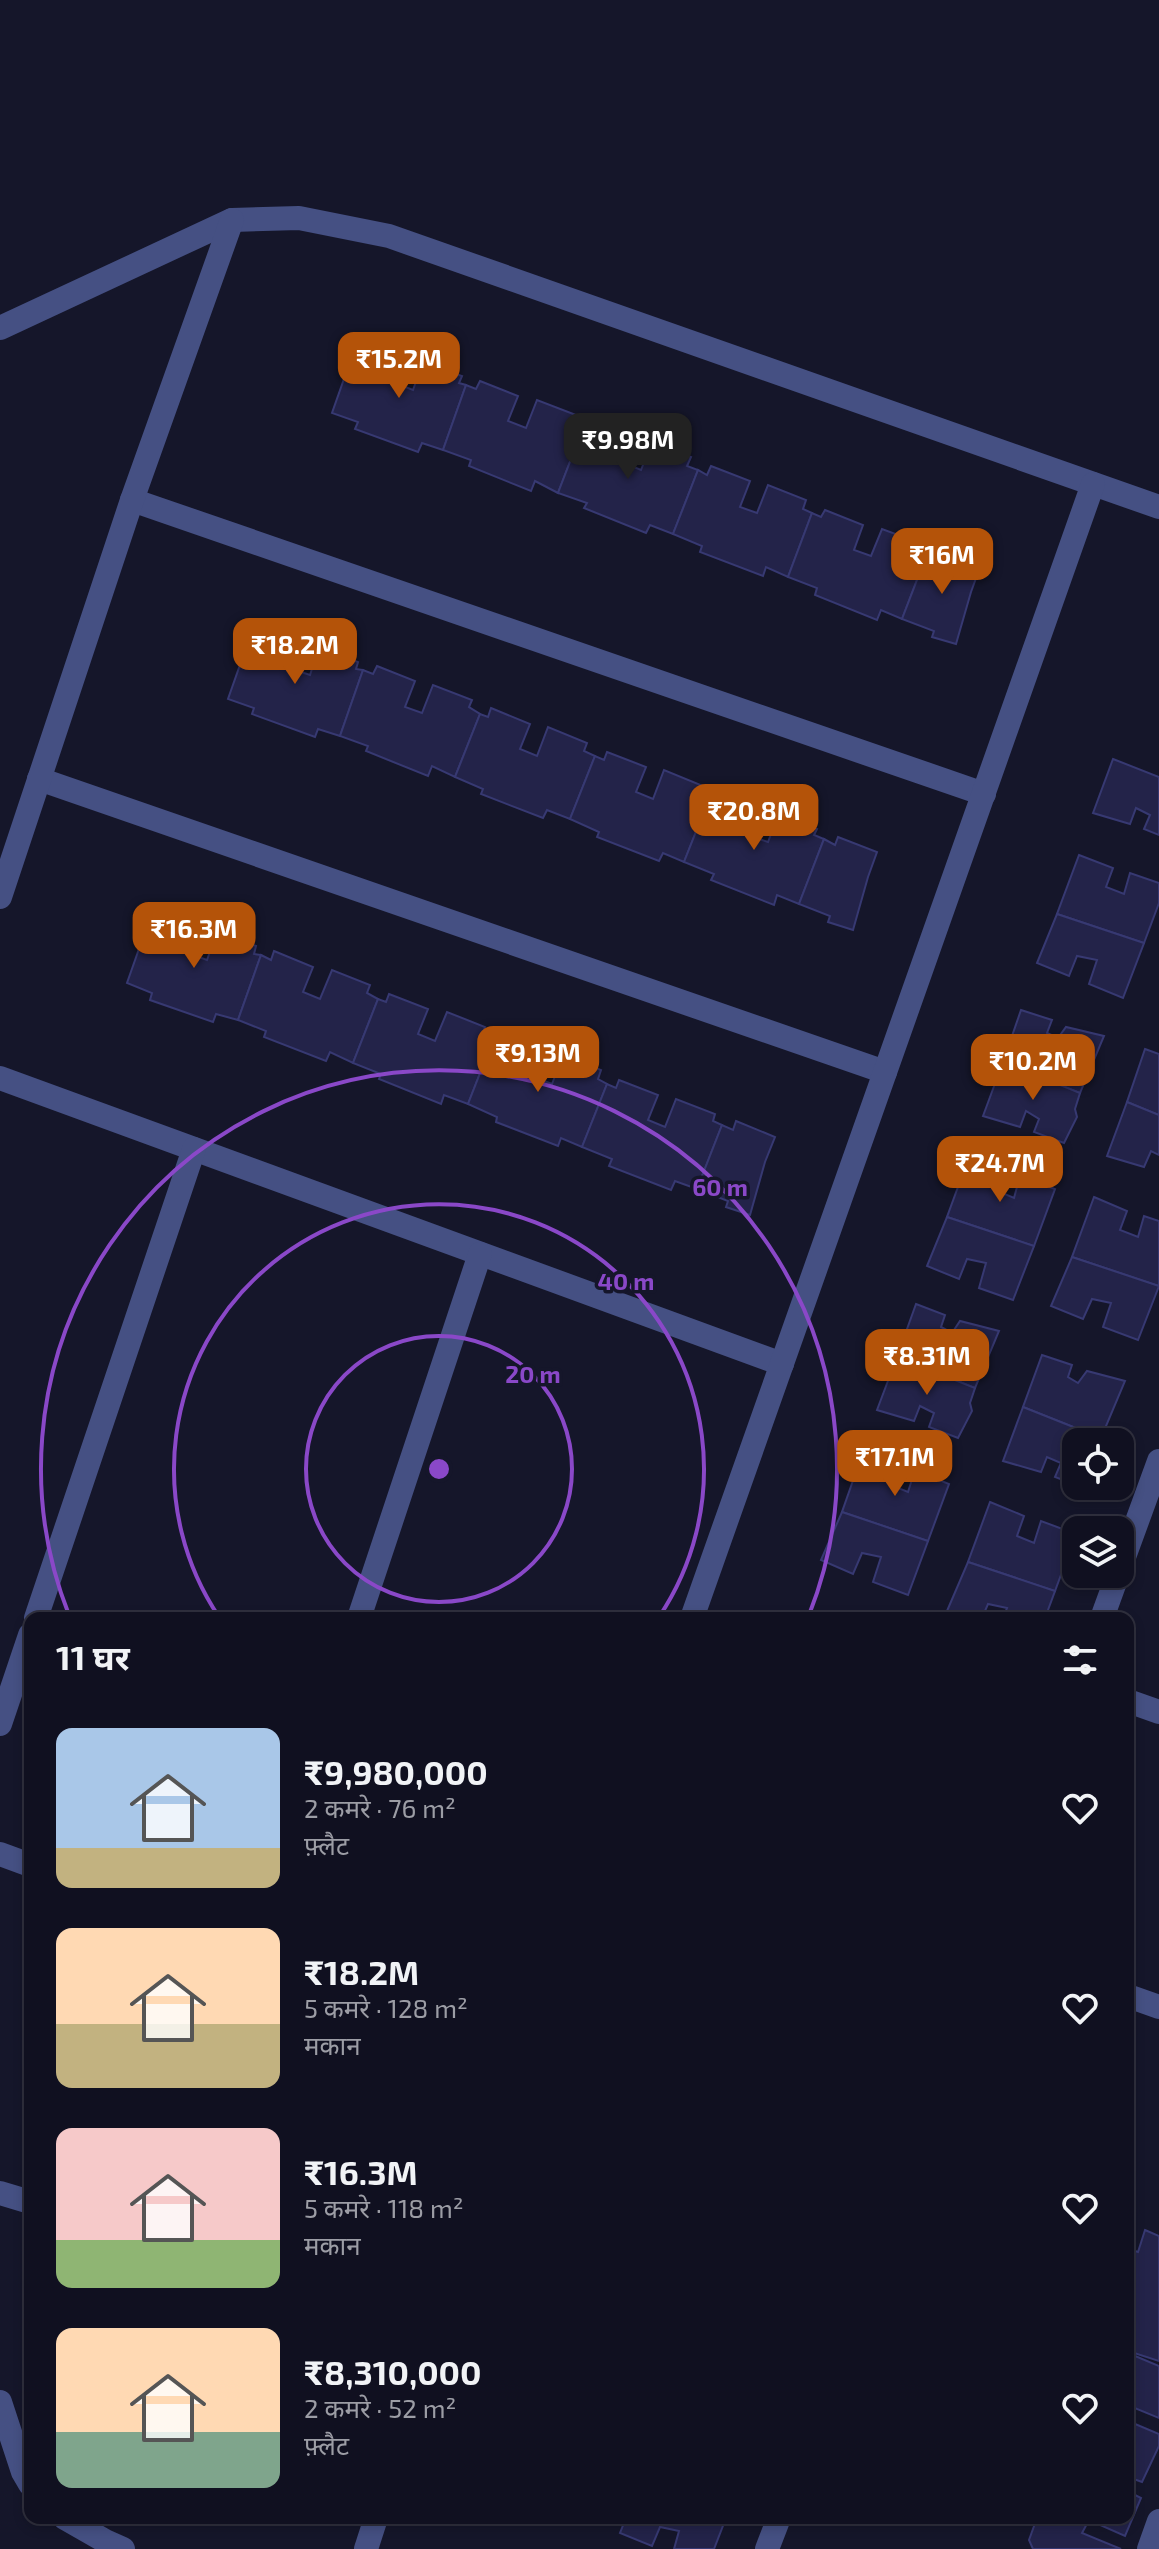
<!DOCTYPE html>
<html lang="hi">
<head>
<meta charset="utf-8">
<style>
  body { margin:0; font-family:"Exo 2","Noto Sans Devanagari",sans-serif; background:#191929; color:#f1f3f6; height:100vh; display:flex; flex-direction:column; font-size:30px; white-space:nowrap }
  * { box-sizing:border-box; margin:0 }
  p { font-size:26px; color:#9c9da5 }
  .icon { flex:none; width:44px; height:44px; fill:none; stroke:currentColor; stroke-width:2; stroke-linecap:round; stroke-linejoin:round }
  .map { position:relative; flex:1; overflow:hidden }
  .drawer { position:absolute; left:24px; top:1612px; width:1110px; height:912px; display:flex; flex-direction:column; background:#101020; border-radius:16px; box-shadow:0 4px 12px #0003,0 0 0 2px #30303e }
  .drawer>* { flex:none }
  .buttons { position:absolute; left:1062px; top:1428px; display:grid; gap:16px }
  .buttons a { display:grid; place-items:center; width:72px; height:72px; border-radius:16px; background:#101020; box-shadow:0 4px 12px #0003,0 0 0 2px #30303e; font-size:40px }
  .price { position:absolute; translate:-50% -68px; padding:0 18px; border-radius:16px; background:#b45309; color:#fff; font-size:26px; line-height:52px; filter:drop-shadow(0 2px 4px #0008) }
  .price::after { content:''; position:absolute; left:50%; top:48px; width:24px; height:18px; margin-left:-12px; background:inherit; clip-path:polygon(0 0,100% 0,50% 100%) }
  .price.selected { background:#222; color:#fff }
  ul { padding:0; list-style:none }
  li { display:flex; align-items:center; gap:24px; height:200px; padding:0 32px }
  li span { display:grid; place-items:center; flex:none; width:224px; height:160px; border-radius:16px; color:#555 }
  li>.icon { margin-inline-start:auto }
  span .icon { width:96px; height:96px; fill:#fffc; stroke-width:1 }
  li b { font-size:34px }
  h2 { display:flex; justify-content:space-between; align-items:center; height:96px; padding:0 32px; font-size:34px }
  .map>svg:first-child { display:block }
  .building { fill:#232349; stroke:#373972; stroke-width:2 }
  .lines { fill:none; stroke-linecap:round; stroke-linejoin:round }
  .minor { stroke:#455083; stroke-width:24 }
  .ring { fill:none; stroke:#8a48c8; stroke-width:4 }
  .centre { fill:#8a48c8; stroke:#15162a; stroke-width:4 }
  .ring-label { font-size:24px; text-anchor:middle; font-weight:bold; fill:#8a48c8; stroke:#15162a; stroke-width:7; stroke-linejoin:round; paint-order:stroke }
</style>
</head>
<body>
<div class="map">
<svg width="1159" height="2549" viewBox="0 0 1159 2549">
  <rect width="100%" height="100%" fill="#15162a"/>
  <g class="building">
    <path d="M357 342 404 359 395 383 413 390 423 362 462 376 459 383 466 385 443 450 422 443 418 452 355 429 358 422 332 413Z"/>
    <path d="M480 381 518 396 508 421 526 428 537 400 576 415 572 422 583 428 558 493 535 481 531 491 469 466 471 460 443 450 466 385 476 389Z"/>
    <path d="M595 423 634 438 624 463 641 470 652 442 691 457 687 466 698 470 673 534 650 525 646 533 584 508 587 503 558 493 583 428 591 431Z"/>
    <path d="M711 466 750 481 740 507 757 513 768 485 806 500 803 509 812 513 788 577 766 567 763 576 700 552 702 546 673 534 698 470 707 475Z"/>
    <path d="M825 510 863 525 854 550 871 556 882 529 920 543 918 550 927 554 902 619 881 610 877 620 815 595 817 588 788 577 812 513 821 517Z"/>
    <path d="M942 551 980 567 971 592 956 644 932 637 934 631 902 619 927 554 939 560Z"/>
    <path d="M253 628 300 645 292 669 310 675 319 647 358 662 356 669 363 670 340 736 318 729 315 737 252 714 254 708 228 699Z"/>
    <path d="M377 666 415 681 405 707 422 713 433 685 472 700 469 707 480 714 455 777 432 766 428 776 366 751 368 746 340 736 363 670 373 674Z"/>
    <path d="M491 708 530 724 520 749 537 756 548 727 587 743 584 751 595 756 570 819 547 810 543 818 481 794 483 789 455 777 480 714 488 717Z"/>
    <path d="M607 752 646 767 636 792 653 799 664 770 703 786 700 794 709 799 684 862 663 853 659 861 597 837 599 832 570 819 595 756 604 760Z"/>
    <path d="M1113 759 1159 777V835L1144 829 1150 815 1136 808 1130 824 1093 813Z"/>
    <path d="M721 795 760 810 750 836 768 842 779 813 817 829 814 835 824 839 799 904 777 895 774 905 711 880 714 874 684 862 709 799 718 802Z"/>
    <path d="M838 837 877 852 868 877 853 930 828 922 830 916 799 904 824 839 835 845Z"/>
    <path d="M1079 855 1113 868 1106 887 1124 894 1130 873 1159 883V903L1144 943 1057 914Z"/>
    <path d="M152 912 198 929 190 954 207 960 217 932 256 946 254 954 261 955 238 1020 216 1014 213 1022 150 1000 152 993 127 983Z"/>
    <path d="M1057 914 1144 943 1123 998 1089 984 1097 960 1077 956 1069 976 1037 963Z"/>
    <path d="M274 951 313 967 303 992 320 999 332 970 370 985 367 993 378 999 353 1063 330 1052 326 1061 264 1037 266 1031 238 1020 261 955 271 960Z"/>
    <path d="M389 994 428 1009 418 1034 435 1041 447 1012 485 1027 482 1036 493 1040 468 1104 444 1095 441 1104 379 1079 381 1074 353 1063 378 999 386 1002Z"/>
    <path d="M1021 1010 1052 1020 1047 1033 1058 1038 1066 1027 1104 1036 1080 1093 1003 1062Z"/>
    <path d="M506 1036 544 1052 534 1077 552 1084 563 1055 601 1070 598 1079 607 1084 582 1147 561 1138 558 1146 496 1122 497 1117 468 1104 493 1040 502 1046Z"/>
    <path d="M1145 1049 1159 1054V1115L1127 1102Z"/>
    <path d="M1003 1062 1080 1093 1075 1109 1077 1117 1064 1143 1034 1132 1039 1119 1026 1111 1020 1127 983 1116Z"/>
    <path d="M619 1080 658 1095 648 1120 665 1127 676 1099 715 1114 713 1121 722 1125 697 1189 675 1181 671 1190 609 1166 612 1159 582 1147 607 1084 616 1088Z"/>
    <path d="M1127 1102 1159 1115V1155L1151 1151 1144 1167 1107 1156Z"/>
    <path d="M736 1121 775 1137 765 1162 750 1215 726 1207 728 1201 697 1189 722 1125 733 1130Z"/>
    <path d="M969 1157 1003 1171 995 1190 1014 1198 1020 1176 1055 1189 1034 1246 947 1217Z"/>
    <path d="M1094 1197 1127 1211 1120 1230 1138 1237 1144 1216 1159 1221V1286L1072 1257Z"/>
    <path d="M947 1217 1034 1246 1013 1300 979 1288 986 1263 967 1259 959 1279 927 1266Z"/>
    <path d="M1072 1257 1159 1286 1138 1340 1103 1327 1111 1303 1092 1299 1083 1319 1051 1306Z"/>
    <path d="M916 1304 945 1315 941 1327 952 1333 960 1321 999 1331 975 1388 897 1357Z"/>
    <path d="M1042 1355 1072 1365 1068 1377 1078 1383 1087 1371 1125 1381 1101 1438 1023 1407Z"/>
    <path d="M897 1357 975 1388 970 1403 972 1411 958 1438 929 1427 934 1413 920 1406 914 1421 877 1410Z"/>
    <path d="M1023 1407 1101 1438 1100 1442H1076V1485L1055 1477 1061 1463 1047 1457 1041 1472 1003 1461Z"/>
    <path d="M863 1452 898 1465 890 1485 908 1492 915 1470 949 1484 928 1541 842 1512Z"/>
    <path d="M990 1502 1024 1516 1017 1536 1034 1543 1041 1521 1076 1534 1055 1591 968 1562Z"/>
    <path d="M842 1512 928 1541 908 1595 873 1582 881 1557 862 1553 853 1574 821 1560Z"/>
    <path d="M968 1562 1055 1591 1045 1618H1003L1007 1608 988 1604 982 1618H965L947 1611Z"/>
    <path d="M1145 2230 1159 2236V2361L1128 2351V2263L1132 2250 1138 2252Z"/>
    <path d="M1128 2353 1159 2366V2418L1130 2406 1128 2411Z"/>
    <path d="M1128 2421 1159 2434V2446L1142 2482 1128 2477Z"/>
    <path d="M1128 2484 1132 2486 1131 2493 1141 2498 1125 2536 1089 2520 1082 2533 1121 2549H1033L1029 2540 1037 2518H1128Z"/>
    <path d="M626 2518H726L714 2549H674L679 2531 660 2527 652 2546 620 2533Z"/>
  </g>
  <g class="lines">
    <g class="minor">
      <path d="M0 328 232 220 299 218 389 236 1159 507"/>
      <path d="M132 500 984 794"/>
      <path d="M39 779 885 1072"/>
      <path d="M0 897 132 500 232 220"/>
      <path d="M0 1078 782 1364"/>
      <path d="M1120 1568 1159 1461"/>
      <path d="M36 1618 194 1149"/>
      <path d="M359 1618 480 1254"/>
      <path d="M692 1618 1093 484"/>
      <path d="M1102 1618 1118 1574"/>
      <path d="M1128 1701 1159 1712"/>
      <path d="M0 1724 30 1635"/>
      <path d="M0 1854 30 1865"/>
      <path d="M1128 1996 1159 2007"/>
      <path d="M0 2193 30 2202"/>
      <path d="M0 2402 23 2472 30 2484"/>
      <path d="M65 2518 105 2541 123 2549"/>
      <path d="M366 2549 376 2518"/>
      <path d="M767 2549 779 2518"/>
      <path d="M1149 2549 1159 2521"/>
    </g>
  </g>
  <g class="ring">
    <circle cx="439" cy="1469" r="133"/>
    <path d="M219 1617A265 265 0 1 1 659 1617"/>
    <path d="M69 1615A398 398 0 1 1 809 1615"/>
  </g>
  <circle cx="439" cy="1469" r="12" class="centre"/>
  <g class="ring-label">
    <text x="720" y="1196">60 m</text>
    <text x="626" y="1290">40 m</text>
    <text x="533" y="1383">20 m</text>
  </g>
</svg>
<div class="buttons">
<a><svg class="icon" aria-label="locate" viewBox="0 0 24 24"><circle cx="12" cy="12" r="6"/><path d="M12 2v4M12 18v4M2 12h4M18 12h4"/></svg></a>
<a><svg class="icon" aria-label="layers" viewBox="0 0 24 24"><path d="M12 4l9 5-9 5-9-5zM3 14l9 5 9-5"/></svg></a>
</div>
<b class="price" style="left:399px;top:400px">₹15.2M</b>
<b class="price selected" style="left:628px;top:481px">₹9.98M</b>
<b class="price" style="left:942px;top:596px">₹16M</b>
<b class="price" style="left:295px;top:686px">₹18.2M</b>
<b class="price" style="left:754px;top:852px">₹20.8M</b>
<b class="price" style="left:194px;top:970px">₹16.3M</b>
<b class="price" style="left:538px;top:1094px">₹9.13M</b>
<b class="price" style="left:1033px;top:1102px">₹10.2M</b>
<b class="price" style="left:1000px;top:1204px">₹24.7M</b>
<b class="price" style="left:927px;top:1397px">₹8.31M</b>
<b class="price" style="left:895px;top:1498px">₹17.1M</b>
<section class="drawer">
<h2>11 घर<svg class="icon" aria-label="filters" viewBox="0 0 24 24"><path d="M4 7h16M4 17h16"/><circle cx="9" cy="7" r="2"/><circle cx="15" cy="17" r="2"/></svg></h2>
<ul>
<li><span style="background:linear-gradient(#a9c7e8 75%,#c2b280 0)"><svg class="icon" aria-label="home" viewBox="0 0 24 24"><path d="M3 11l9-7 9 7M6 9v11h12V9"/></svg></span><div><b>₹9,980,000</b><p>2 कमरे · 76 m²</p><p>फ़्लैट</p></div><svg class="icon" aria-label="heart" viewBox="0 0 24 24"><path d="M12 20l-8-8c-3-5 5-10 8-4 3-6 11-1 8 4z"/></svg></li>
<li><span style="background:linear-gradient(#ffd9b3 60%,#c2b280 0)"><svg class="icon" aria-label="home" viewBox="0 0 24 24"><path d="M3 11l9-7 9 7M6 9v11h12V9"/></svg></span><div><b>₹18.2M</b><p>5 कमरे · 128 m²</p><p>मकान</p></div><svg class="icon" aria-label="heart" viewBox="0 0 24 24"><path d="M12 20l-8-8c-3-5 5-10 8-4 3-6 11-1 8 4z"/></svg></li>
<li><span style="background:linear-gradient(#f6c9c9 70%,#8fb573 0)"><svg class="icon" aria-label="home" viewBox="0 0 24 24"><path d="M3 11l9-7 9 7M6 9v11h12V9"/></svg></span><div><b>₹16.3M</b><p>5 कमरे · 118 m²</p><p>मकान</p></div><svg class="icon" aria-label="heart" viewBox="0 0 24 24"><path d="M12 20l-8-8c-3-5 5-10 8-4 3-6 11-1 8 4z"/></svg></li>
<li><span style="background:linear-gradient(#ffd9b3 65%,#7fa58c 0)"><svg class="icon" aria-label="home" viewBox="0 0 24 24"><path d="M3 11l9-7 9 7M6 9v11h12V9"/></svg></span><div><b>₹8,310,000</b><p>2 कमरे · 52 m²</p><p>फ़्लैट</p></div><svg class="icon" aria-label="heart" viewBox="0 0 24 24"><path d="M12 20l-8-8c-3-5 5-10 8-4 3-6 11-1 8 4z"/></svg></li>
</ul>
</section>
</div>
</body>
</html>
